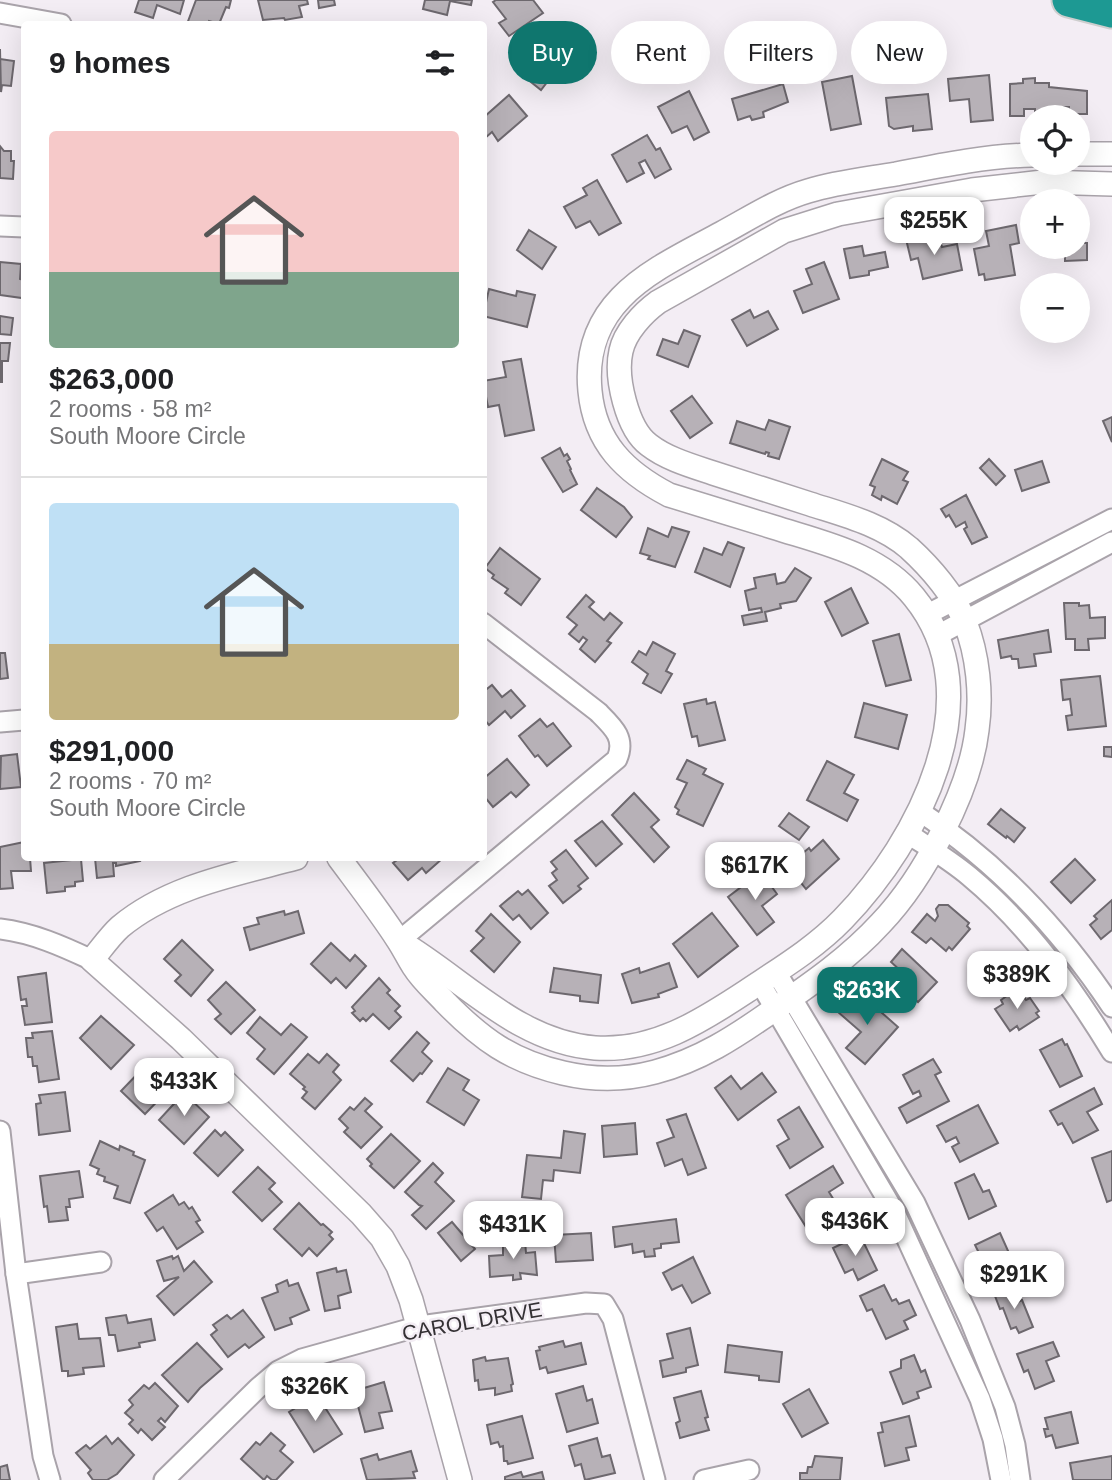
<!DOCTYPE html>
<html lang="en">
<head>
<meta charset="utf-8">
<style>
  body { margin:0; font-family:Helvetica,sans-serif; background:#f6f6f6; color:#202124; height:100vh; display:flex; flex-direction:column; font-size:26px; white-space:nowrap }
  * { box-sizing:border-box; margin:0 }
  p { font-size:23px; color:#757577 }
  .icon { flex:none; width:38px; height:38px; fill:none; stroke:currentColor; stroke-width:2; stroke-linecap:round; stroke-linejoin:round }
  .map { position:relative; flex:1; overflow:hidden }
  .drawer { position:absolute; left:21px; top:21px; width:466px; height:840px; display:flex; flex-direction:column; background:#fff; border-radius:7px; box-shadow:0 7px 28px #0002 }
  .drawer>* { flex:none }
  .guide { position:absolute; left:508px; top:21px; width:499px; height:63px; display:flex; gap:14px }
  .controls { position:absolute; left:1020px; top:105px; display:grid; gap:14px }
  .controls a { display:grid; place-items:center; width:70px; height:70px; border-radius:50%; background:#fff; box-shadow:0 7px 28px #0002; font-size:35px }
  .price { position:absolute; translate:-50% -60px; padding:0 16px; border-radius:14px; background:#fff; color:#222; font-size:23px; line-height:46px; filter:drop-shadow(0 2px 4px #0008) }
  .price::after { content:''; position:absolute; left:50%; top:42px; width:21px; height:16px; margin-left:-10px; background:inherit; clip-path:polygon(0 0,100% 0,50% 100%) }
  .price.on { background:#0f766e; color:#fff }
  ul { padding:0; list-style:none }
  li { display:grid; align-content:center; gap:14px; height:371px; padding:0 28px }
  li+li { border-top:2px solid #e0e0e0 }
  li span { display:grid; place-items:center; height:217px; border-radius:7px; color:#555 }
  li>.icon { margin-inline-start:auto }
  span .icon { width:126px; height:126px; fill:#fffc; stroke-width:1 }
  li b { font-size:30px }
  h2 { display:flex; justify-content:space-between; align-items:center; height:84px; padding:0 28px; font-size:30px }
  .pill { padding:0 24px; border-radius:32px; background:#fff; box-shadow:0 7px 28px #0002; font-size:24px; line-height:63px }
  .pill.on { background:#0f766e; color:#fff }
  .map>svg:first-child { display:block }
  .building { fill:#b7b1b7; stroke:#6d686e; stroke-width:2 }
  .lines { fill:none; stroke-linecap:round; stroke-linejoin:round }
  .minor-casing { stroke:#a9a3aa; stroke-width:23 }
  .tertiary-casing { stroke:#a9a3aa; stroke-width:26 }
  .motorway-casing { stroke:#cecece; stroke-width:37 }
  .minor { stroke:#fff; stroke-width:19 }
  .tertiary { stroke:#fff; stroke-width:23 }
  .motorway { stroke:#1d9993; stroke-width:33 }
  .labels { text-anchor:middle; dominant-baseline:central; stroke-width:5; stroke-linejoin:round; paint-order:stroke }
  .street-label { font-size:21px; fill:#343134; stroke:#f3edf4 }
</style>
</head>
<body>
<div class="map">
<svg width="1112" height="1480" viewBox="0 0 1112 1480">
  <rect width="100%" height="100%" fill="#f3edf4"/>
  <g class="building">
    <path d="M139 0H184L180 14 157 5 153 18 135 12Z"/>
    <path d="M196 0H231L229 8 226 7 219 24 209 21 208 24H187Z"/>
    <path d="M258 0H307L308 4 299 6 302 17 285 20 284 18 263 20Z"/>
    <path d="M318 0H334L335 5 319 8Z"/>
    <path d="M425 0H472L471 5 450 1 447 15 423 9Z"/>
    <path d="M496 0H533L543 13 509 36 499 23 506 19 493 2Z"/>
    <path d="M0 49V59L14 61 11 86 2 85 1 92Z"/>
    <path d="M541 49 561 64 541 90 521 74Z"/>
    <path d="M989 75 993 120 971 122 969 99 950 101 948 79Z"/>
    <path d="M852 76 861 124 831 130 822 82Z"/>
    <path d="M1035 78V83H1049V87L1087 91V114H1069V107H1050V115L1035 116V109H1024V116H1010V84L1023 83V79Z"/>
    <path d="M783 84 788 102 763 112 764 117 752 120 750 116 738 120 732 99Z"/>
    <path d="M689 91 709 132 694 140 687 126 672 133 658 107Z"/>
    <path d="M928 94 932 129 913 131V126L894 129 889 126 886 98Z"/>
    <path d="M509 95 527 116 498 141 492 132 485 138 483 118Z"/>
    <path d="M647 135 656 150 660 148 671 169 655 178 645 160 639 163 644 173 627 182 612 155Z"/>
    <path d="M0 146 4 151H11V161H14L13 179 0 178Z"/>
    <path d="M597 180 621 223 599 235 590 221 576 228 564 207 587 195 583 188Z"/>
    <path d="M1016 225 1019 243 1010 245 1015 275 985 280 984 274 979 275 974 249 989 246 986 231Z"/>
    <path d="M1078 227 1079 243H1087V260L1065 261V256H1051V247H1078Z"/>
    <path d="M529 230 556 247 542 269 517 250Z"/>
    <path d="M929 233 932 246 941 244 942 247 957 244 962 270 923 279 918 258 911 260 906 239Z"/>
    <path d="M862 246 864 256 885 252 888 267 869 271V275L850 278 844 249Z"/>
    <path d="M0 262 21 264 20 279 24 280 22 298 0 295Z"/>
    <path d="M824 262 839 299 803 313 794 291 812 284 806 269Z"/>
    <path d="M489 289 516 296 517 291 535 295 527 327 483 316Z"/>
    <path d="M750 310 754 318 768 311 778 329 747 346 732 320Z"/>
    <path d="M0 316 13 318 11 335 0 334Z"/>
    <path d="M684 330 700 336 688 367 657 355 663 339 678 344Z"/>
    <path d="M0 343H10L8 361H2V382H0Z"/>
    <path d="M521 359 534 430 505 436 499 405 488 407 483 381 506 377 503 362Z"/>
    <path d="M692 396 712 423 690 438 671 411Z"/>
    <path d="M1112 417V442L1103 421Z"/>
    <path d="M769 420 790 427 779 459 768 456 769 453 766 452 765 454 730 443 737 421 765 430Z"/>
    <path d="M560 448 564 456 567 454 570 459 567 461 571 469 570 470 577 484 563 492 542 458Z"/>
    <path d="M882 459 908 472 903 480 908 482 897 504 882 496 881 500 872 495 875 487 870 485Z"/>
    <path d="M989 459 1005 476 996 485 980 468Z"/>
    <path d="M1042 461 1049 482 1022 491 1015 470Z"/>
    <path d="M597 488 624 507 632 517 616 537 581 510Z"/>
    <path d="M966 495 987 537 972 544 964 529 967 527 965 522 956 527 949 515 946 517 941 509Z"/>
    <path d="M672 527 689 532 675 567 648 559 650 556 640 553 648 528 668 537Z"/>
    <path d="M728 542 744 548 730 587 695 572 704 548 722 555Z"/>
    <path d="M500 548 540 579 521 605 505 593 508 589 492 578 494 575 485 568Z"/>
    <path d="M795 568 811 578 796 601 780 604 781 608 765 612 767 621 744 625 742 616 762 612 761 608 749 610 745 591 756 588 754 578 775 574 777 584 785 582Z"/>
    <path d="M851 588 868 623 842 636 825 602Z"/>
    <path d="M586 595 594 602 589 607 604 620 610 613 622 623 607 641 611 643 595 662 580 649 587 640 583 637 579 642 569 634 577 625 567 617Z"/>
    <path d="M1064 603H1079V606L1089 605 1090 618 1105 617V638L1088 639 1089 650H1075V639H1066Z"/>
    <path d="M1048 630 1051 652 1034 654 1036 666 1019 668 1018 659H1012L1011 656 1001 658 998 640Z"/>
    <path d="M899 634 911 680 886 686 873 641Z"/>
    <path d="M653 642 675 654 666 671 672 674 661 693 643 683 648 674 632 662 639 651 646 655Z"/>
    <path d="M0 653H5L8 678 0 679Z"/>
    <path d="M1100 676 1106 726 1068 730 1066 716 1072 715 1070 699 1063 700 1061 680Z"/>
    <path d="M492 685 502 697 511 690 525 706 511 718 505 711 489 725 483 718V692Z"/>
    <path d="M706 699 707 704 715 702 725 740 699 746 697 736 692 737 684 704Z"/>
    <path d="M864 703 907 715 898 749 855 737Z"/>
    <path d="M540 719 547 727 553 723 571 746 547 766 538 755 535 757 519 736Z"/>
    <path d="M1104 747H1112V757L1104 756Z"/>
    <path d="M17 754 21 787 0 789 1 756Z"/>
    <path d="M507 759 529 785 516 797 511 792 493 807 483 795V779Z"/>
    <path d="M687 760 706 769 703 774 723 784 703 826 677 814 679 810 675 807 687 783 677 779Z"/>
    <path d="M827 761 854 775 844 793 858 800 847 821 807 800Z"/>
    <path d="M634 793 659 820 651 827 669 847 654 862 612 815Z"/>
    <path d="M1001 809 1025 828 1014 842 1007 836 1006 838 988 824Z"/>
    <path d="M789 813 809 827 799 840 779 826Z"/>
    <path d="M602 821 622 844 596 866 575 841Z"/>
    <path d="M823 840 839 859 806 889 794 874 799 870 792 862 809 848 811 851Z"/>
    <path d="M24 842V858H30L31 871H11L13 888 0 889V847Z"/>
    <path d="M566 850 588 878 578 886 581 889 563 903 549 886 557 880 552 873 557 869 551 862Z"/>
    <path d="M95 858H139L140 861 116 866V863H113L114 876 97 878Z"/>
    <path d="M400 858H443L426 873 422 868 408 880 393 863Z"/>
    <path d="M81 859 83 881 75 882V886L65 887V891L47 893 44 863Z"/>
    <path d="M1075 859 1095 880 1071 903 1051 882Z"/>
    <path d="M761 872 777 894 762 906 774 922 757 935 728 897Z"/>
    <path d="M528 890 548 913 531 929 519 915 513 920 500 906 518 891 522 895Z"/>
    <path d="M1112 900V930L1101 939 1090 925 1097 919 1094 916Z"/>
    <path d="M939 905H948L969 923 967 926 970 929 952 950 949 947 946 951 931 938 926 943 912 932 927 914 935 921 938 916 936 909Z"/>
    <path d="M284 911 285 915 298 911 304 933 250 950 244 928 259 924 257 918Z"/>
    <path d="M712 913 738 946 698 977 673 944Z"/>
    <path d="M491 914 520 942 494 972 471 951 484 938 476 931Z"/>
    <path d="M182 940 213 970 191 996 175 981 181 975 164 959Z"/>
    <path d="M331 943 350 961 355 955 366 966 346 988 336 978 331 983 311 964Z"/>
    <path d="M902 949 937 982 918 1002 910 995 905 1001 889 986 902 972 891 962Z"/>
    <path d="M669 963 677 987 658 994 659 997 632 1003 622 974 639 968 640 973Z"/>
    <path d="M554 968 601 975 598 1003 580 1001V996L550 992Z"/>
    <path d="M46 973 52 1022 25 1025 22 1006H27L26 999 21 1000 18 977Z"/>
    <path d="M379 978 390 990 387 993 400 1006 395 1011 401 1017 389 1029 373 1014 366 1021 363 1018 360 1021 352 1013 355 1011 352 1007Z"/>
    <path d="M226 982 255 1010 231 1034 215 1019 221 1014 208 1000Z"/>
    <path d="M1018 988 1026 1000 1030 998 1039 1011 1036 1013 1039 1017 1019 1030 1017 1026 1010 1031 995 1009 1003 1004 1001 1000Z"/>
    <path d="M857 991 898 1027 865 1064 846 1048 861 1032 838 1012Z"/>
    <path d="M101 1016 134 1045 111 1069 80 1038Z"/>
    <path d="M260 1017 281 1035 291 1024 307 1037 274 1074 257 1059 265 1049 247 1033Z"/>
    <path d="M52 1031 59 1079 39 1082 37 1066H33L32 1057H28L26 1038H33L32 1033Z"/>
    <path d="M417 1032 429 1043 422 1052 432 1061 422 1074 420 1073 413 1081 391 1061Z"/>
    <path d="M1062 1039 1065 1045 1067 1044 1082 1076 1060 1087 1040 1050Z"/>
    <path d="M308 1054 319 1063 327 1054 339 1065 333 1072 341 1080 315 1109 302 1098 307 1092 303 1089 305 1087 290 1074Z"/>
    <path d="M933 1059 941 1072 935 1075 949 1101 907 1123 899 1108 921 1096 919 1091 913 1094 903 1075Z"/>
    <path d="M148 1063 172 1086 145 1114 121 1091Z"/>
    <path d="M448 1068 469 1080 463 1090 479 1100 464 1125 427 1102Z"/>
    <path d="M762 1073 776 1092 738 1120 715 1088 731 1076 741 1089Z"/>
    <path d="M1094 1088 1102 1104 1087 1112 1098 1130 1073 1143 1062 1123 1058 1125 1050 1111Z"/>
    <path d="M65 1092 70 1131 39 1135 36 1104 41 1103 39 1095Z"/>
    <path d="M184 1093 209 1117 184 1144 159 1120Z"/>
    <path d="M365 1098 372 1104 365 1111 382 1127 361 1148 344 1132 348 1128 339 1119 350 1107 354 1110Z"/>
    <path d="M978 1105 998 1143 960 1162 952 1147 959 1143 956 1137 946 1142 937 1126Z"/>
    <path d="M799 1107 823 1147 790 1168 777 1146 789 1139 778 1120Z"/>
    <path d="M686 1114 706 1168 688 1175 682 1159 665 1166 657 1143 674 1137 667 1120Z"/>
    <path d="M635 1123 637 1154 604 1157 602 1126Z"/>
    <path d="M215 1130 221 1136 225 1132 243 1150 218 1176 194 1153Z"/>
    <path d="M564 1131 585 1134 580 1173 554 1170 553 1181 543 1180 541 1199 522 1197 527 1155 561 1158Z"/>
    <path d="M391 1134 420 1161 394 1188 370 1166 372 1164 367 1159Z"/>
    <path d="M100 1141 119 1150 120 1146 134 1152 133 1155 145 1160 130 1203 114 1198 118 1186 104 1181 105 1177 97 1174 99 1169 90 1165Z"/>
    <path d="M1112 1151V1200L1107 1202 1092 1158Z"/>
    <path d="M433 1163 443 1173 435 1182 454 1201 426 1229 412 1215 422 1206 419 1205 405 1192Z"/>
    <path d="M833 1166 843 1183 829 1192 840 1210 808 1230 786 1195Z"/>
    <path d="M258 1167 275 1183 269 1189 282 1202 262 1221 233 1192Z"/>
    <path d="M79 1171 83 1197 69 1199 70 1207H66L68 1220 49 1222 47 1206 44 1207 40 1176Z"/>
    <path d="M974 1174 983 1192 989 1190 996 1206 969 1219 955 1183Z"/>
    <path d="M173 1195 179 1205 184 1202 189 1209 192 1207 200 1220 196 1222 203 1232 177 1249 163 1227 157 1231 145 1213Z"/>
    <path d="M299 1203 321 1225 323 1224 332 1232 329 1235 333 1239 317 1256 309 1248 302 1256 274 1229Z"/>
    <path d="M676 1219 679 1242 661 1244V1248L654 1249 655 1256 645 1257 644 1251 633 1253 632 1244 615 1247 613 1227Z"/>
    <path d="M452 1222 475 1249 461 1261 438 1233Z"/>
    <path d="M591 1233 593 1260 556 1262 554 1235Z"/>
    <path d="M1000 1233 1013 1262 986 1275 978 1258 981 1257 975 1245Z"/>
    <path d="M860 1235 877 1270 858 1280 853 1269 845 1273 833 1248Z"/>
    <path d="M525 1241 526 1253 535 1252 537 1275 520 1273 521 1279 513 1280V1275L490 1277 489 1256 503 1255V1242Z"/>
    <path d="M172 1256 173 1259 178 1256 184 1271 194 1261 212 1282 174 1315 157 1296 179 1277 164 1281 157 1261Z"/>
    <path d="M693 1257 710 1293 692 1303 682 1285 672 1290 663 1273Z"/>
    <path d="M336 1268 337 1272 346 1270 351 1292 338 1296 340 1308 325 1311 317 1273Z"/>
    <path d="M287 1280 289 1286 298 1283 309 1310 290 1318 292 1324 275 1330 262 1298 278 1292 276 1285Z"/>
    <path d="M884 1285 892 1301 896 1299 899 1304 909 1300 916 1315 904 1321 908 1329 886 1339 872 1309 867 1311 860 1296Z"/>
    <path d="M1011 1289 1016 1303 1022 1300 1033 1327 1019 1333 1016 1327 1011 1329 1003 1308 1000 1309 995 1296Z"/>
    <path d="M243 1310 264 1337 249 1348 245 1344 228 1357 211 1335 217 1330 213 1325 227 1315 231 1319Z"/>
    <path d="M126 1315 128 1323 151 1319 155 1340 139 1343 140 1347 118 1351 115 1335H109L106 1318Z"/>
    <path d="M77 1324 79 1339 100 1338 104 1366 83 1368 84 1374 68 1376V1371H62L56 1327Z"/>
    <path d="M690 1328 698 1365 686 1368V1372L663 1377 660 1361 673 1358 667 1334Z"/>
    <path d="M563 1341 565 1347 581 1343 586 1364 548 1373 546 1367 540 1369 536 1351 540 1350 539 1347Z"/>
    <path d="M1053 1342 1059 1356 1046 1361 1054 1381 1035 1389 1028 1370 1024 1372 1017 1354Z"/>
    <path d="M197 1343 222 1369 200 1388 188 1402 162 1375Z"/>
    <path d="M728 1345 782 1352 779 1382 759 1380V1376L725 1372Z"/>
    <path d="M914 1355 921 1372 925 1370 931 1387 917 1392 919 1398 903 1404 890 1372 901 1368V1360Z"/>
    <path d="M485 1357 486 1361 508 1358 513 1384 511 1385 512 1391 495 1395V1388L479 1390 478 1380 475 1381 473 1360Z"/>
    <path d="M384 1382 392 1411 379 1413 383 1428 365 1432 354 1391Z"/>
    <path d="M155 1383 178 1406 165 1422 161 1418 158 1421 165 1427 152 1440 141 1429 138 1433 129 1424 133 1420 125 1413 133 1405 129 1400 144 1385 149 1389Z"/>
    <path d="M583 1386 587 1401 592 1399 598 1423 567 1432 556 1394Z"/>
    <path d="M809 1389 828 1423 802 1437 783 1404Z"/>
    <path d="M701 1391 708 1417 705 1418 709 1430 680 1438 676 1423 680 1421 674 1398Z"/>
    <path d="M317 1395 342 1434 314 1452 289 1412Z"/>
    <path d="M1071 1412 1078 1443 1056 1448 1052 1435 1046 1437 1044 1429H1048L1045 1418Z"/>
    <path d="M522 1416 533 1458 508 1464 507 1461H504L503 1446 500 1447 498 1442 491 1444 487 1425Z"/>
    <path d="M909 1416 916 1446 906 1448 909 1460 885 1466 878 1433 883 1432 881 1423Z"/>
    <path d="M271 1433 285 1445 280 1451 293 1462 276 1480H272L267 1476 264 1480 241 1459 256 1442 260 1445Z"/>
    <path d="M106 1436 112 1444 118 1438 134 1455 117 1474 107 1480H93L88 1473 91 1470 76 1453 86 1445 90 1449Z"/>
    <path d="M597 1438 602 1457 610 1455 615 1473 585 1480 581 1464 575 1466 569 1446Z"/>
    <path d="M411 1451 417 1471 413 1472 415 1478 367 1480 361 1459 377 1454 379 1460Z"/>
    <path d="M815 1456 842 1458 840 1480H800V1473H807L808 1467H812Z"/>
    <path d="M1112 1456V1480H1073L1070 1463Z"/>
    <path d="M7 1465 10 1480H0V1467Z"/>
    <path d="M521 1472 523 1477 542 1472 544 1480H505V1477Z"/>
  </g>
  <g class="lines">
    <g class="minor-casing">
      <g id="minor">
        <path d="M0 13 61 24"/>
        <path d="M0 226 24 227"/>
        <path d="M926 615 1112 519"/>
        <path d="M936 636 1112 542"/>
        <path d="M0 722 24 720"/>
        <path d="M919 811C997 862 1061 930 1112 1007"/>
        <path d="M907 833C928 847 950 860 969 876 1028 925 1073 988 1112 1052"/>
        <path d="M0 929C33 933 62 946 92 960"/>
        <path d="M399 941 617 759C626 738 613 727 598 712L483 623"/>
        <path d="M776 972 915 1203 970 1320 1005 1407 1015 1445 1020 1480"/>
        <path d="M760 983 895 1213 980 1399 993 1439 1001 1480"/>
        <path d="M0 1131 16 1274 43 1456 50 1480"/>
        <path d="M16 1274 101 1262"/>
        <path d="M164 1480 258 1388 278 1371 302 1359 420 1326 586 1303 604 1304 613 1319 655 1480"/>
        <path d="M704 1480 749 1470"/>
      </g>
    </g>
    <g class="tertiary-casing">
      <g id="tertiary">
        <path d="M1078 154H1112"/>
        <path d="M296 858C237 874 169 886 120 927 110 936 101 949 92 960L181 1039 361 1214 382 1238 398 1266 411 1300 460 1480"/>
        <path d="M339 858C359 885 380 912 398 940 404 949 408 958 414 967 422 980 435 991 445 1002 481 1039 511 1061 563 1073 593 1080 625 1080 655 1072 700 1060 735 1037 772 1011 811 984 849 958 881 923 923 879 970 791 977 730 982 695 978 655 965 622 955 596 930 567 909 548 881 524 844 515 810 504 778 494 745 483 713 473 692 466 667 459 649 445 627 429 615 377 621 351 625 332 643 313 658 302L784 231 838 214 972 190 1043 182 1112 184"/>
        <path d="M402 943C464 980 518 1042 595 1048 653 1052 700 1022 747 991 780 969 815 948 843 919 918 842 995 696 914 597 879 554 823 543 773 527 738 516 704 506 669 495 625 472 595 443 590 391 581 299 656 269 722 233 750 218 777 200 808 191 837 182 867 179 896 174 942 165 986 156 1032 155"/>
      </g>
    </g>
    <g class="motorway-casing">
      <path id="motorway" d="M1069 0 1112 11"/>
    </g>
    <use href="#minor" class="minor"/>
    <use href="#tertiary" class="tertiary"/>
    <use href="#motorway" class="motorway"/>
  </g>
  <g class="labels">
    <g class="street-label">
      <text transform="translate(472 1321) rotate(-10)">CAROL DRIVE</text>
    </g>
  </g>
</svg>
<div class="controls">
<a><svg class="icon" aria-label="locate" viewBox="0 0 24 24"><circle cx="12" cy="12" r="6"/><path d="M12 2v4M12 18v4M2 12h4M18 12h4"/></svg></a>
<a>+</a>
<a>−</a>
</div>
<b class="price" style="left:934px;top:257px">$255K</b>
<b class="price" style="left:755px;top:902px">$617K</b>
<b class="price" style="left:1017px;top:1011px">$389K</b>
<b class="price on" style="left:867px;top:1027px">$263K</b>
<b class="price" style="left:184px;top:1118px">$433K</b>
<b class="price" style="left:855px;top:1258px">$436K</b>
<b class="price" style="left:513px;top:1261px">$431K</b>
<b class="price" style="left:1014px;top:1311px">$291K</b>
<b class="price" style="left:315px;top:1423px">$326K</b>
<div class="guide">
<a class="pill on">Buy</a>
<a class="pill">Rent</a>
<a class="pill">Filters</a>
<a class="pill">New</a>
</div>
<section class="drawer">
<h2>9 homes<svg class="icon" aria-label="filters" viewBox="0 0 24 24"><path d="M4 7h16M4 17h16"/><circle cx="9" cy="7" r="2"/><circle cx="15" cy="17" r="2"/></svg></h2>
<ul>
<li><span style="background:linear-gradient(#f6c9c9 65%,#7fa58c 0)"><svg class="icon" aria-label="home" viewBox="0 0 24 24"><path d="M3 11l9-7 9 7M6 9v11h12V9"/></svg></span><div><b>$263,000</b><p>2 rooms · 58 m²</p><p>South Moore Circle</p></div></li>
<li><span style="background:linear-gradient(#bfe0f5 65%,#c2b280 0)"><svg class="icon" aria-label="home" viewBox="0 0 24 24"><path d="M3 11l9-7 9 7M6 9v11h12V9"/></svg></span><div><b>$291,000</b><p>2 rooms · 70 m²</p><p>South Moore Circle</p></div></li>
</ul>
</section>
</div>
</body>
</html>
